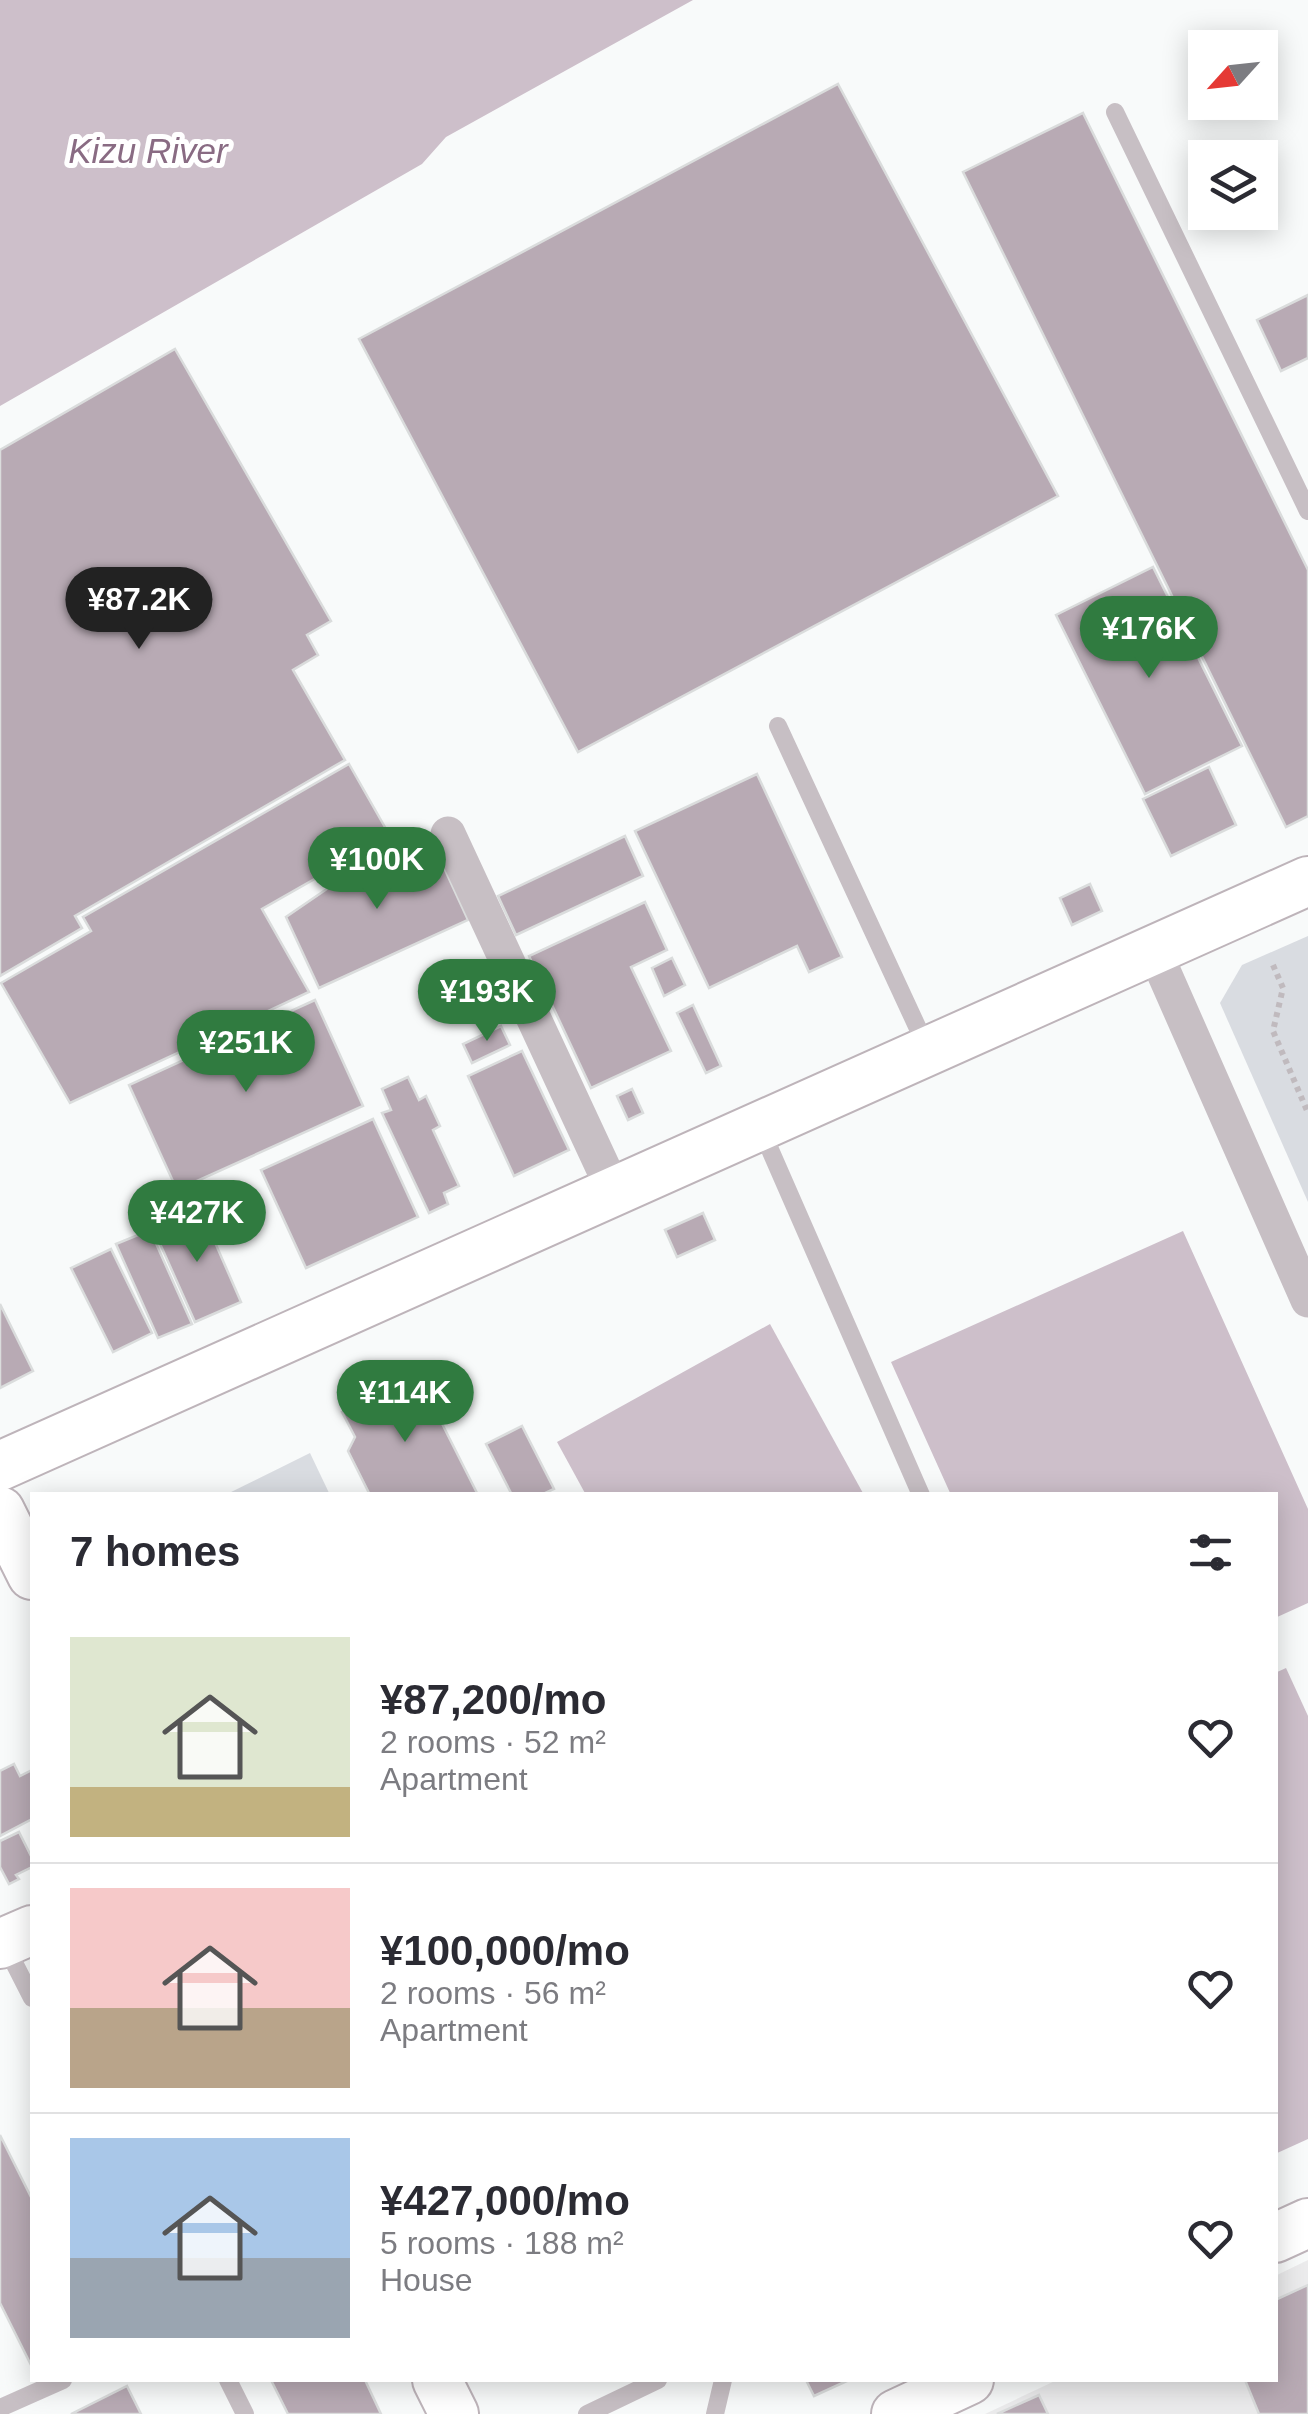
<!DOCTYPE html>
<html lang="en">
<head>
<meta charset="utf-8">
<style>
  body { margin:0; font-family:Helvetica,sans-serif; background:#f2f2f3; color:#2b2b33; height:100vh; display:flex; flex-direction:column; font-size:38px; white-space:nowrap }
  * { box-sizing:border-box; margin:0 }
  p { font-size:32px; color:#7c7c81 }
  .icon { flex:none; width:55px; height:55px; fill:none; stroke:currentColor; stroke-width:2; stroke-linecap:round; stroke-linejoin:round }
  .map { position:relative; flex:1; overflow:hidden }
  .sheet { position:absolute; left:30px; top:1492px; width:1248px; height:890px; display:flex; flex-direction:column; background:#fff; border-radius:0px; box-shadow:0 5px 25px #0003 }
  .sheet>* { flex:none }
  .needle { width:65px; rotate:243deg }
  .fabs { position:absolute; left:1188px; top:30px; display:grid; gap:20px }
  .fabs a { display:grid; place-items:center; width:90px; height:90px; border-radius:0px; background:#fff; box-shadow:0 5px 25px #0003; font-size:50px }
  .price { position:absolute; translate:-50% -85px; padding:0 22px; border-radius:35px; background:#307b40; color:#fff; font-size:32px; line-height:65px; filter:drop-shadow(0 2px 5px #0008) }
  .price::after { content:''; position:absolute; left:50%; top:60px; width:30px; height:22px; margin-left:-15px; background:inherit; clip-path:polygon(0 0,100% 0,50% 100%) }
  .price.current { background:#222; color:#fff }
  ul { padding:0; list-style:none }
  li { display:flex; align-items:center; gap:30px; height:250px; padding:0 40px }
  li+li { border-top:2px solid #e1e1e2 }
  li span { display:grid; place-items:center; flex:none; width:280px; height:200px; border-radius:0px; color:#555 }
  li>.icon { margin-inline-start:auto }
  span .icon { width:120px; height:120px; fill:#fffc; stroke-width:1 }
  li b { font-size:42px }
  h2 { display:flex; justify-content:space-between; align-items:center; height:120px; padding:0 40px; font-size:42px }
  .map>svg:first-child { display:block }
  .built { fill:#ebebec }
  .green { fill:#d9dce1 }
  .water { fill:#cdbfca }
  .building { fill:#b8aab4; stroke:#dadcdc; stroke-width:2.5 }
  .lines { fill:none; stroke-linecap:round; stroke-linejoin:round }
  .secondary-casing { stroke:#beb4ba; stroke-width:52 }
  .path { stroke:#c0babe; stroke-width:6; stroke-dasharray:5 5; stroke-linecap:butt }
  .lane { stroke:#c7bfc4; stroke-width:18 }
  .street { stroke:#c7bfc4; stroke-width:35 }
  .secondary { stroke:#fff; stroke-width:48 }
  .labels { text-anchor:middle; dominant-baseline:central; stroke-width:10; stroke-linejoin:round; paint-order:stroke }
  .water-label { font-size:35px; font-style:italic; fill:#896b83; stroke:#fff }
</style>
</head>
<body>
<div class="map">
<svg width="1308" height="2414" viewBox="0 0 1308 2414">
  <rect width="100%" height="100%" fill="#f8fafa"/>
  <path class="built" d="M1308 2260V2414H985L1057 2380H1275V2276Z"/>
  <g class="green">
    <path d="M1308 936V1202L1220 1003 1242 965Z"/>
    <path d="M310 1453 330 1495H225Z"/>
  </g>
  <g class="water">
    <path d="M0 0H693L446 137 422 164 0 406Z"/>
    <path d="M1183 1231 1308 1509V1603L1275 1618V1495H951L891 1362Z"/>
    <path d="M770 1324 864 1495H586L557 1442Z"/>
    <path d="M1286 1668 1308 1716V2139L1275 2154V1673Z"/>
  </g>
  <g class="building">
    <path d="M838 84 1058 496 578 752 359 339Z"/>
    <path d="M1083 113 1308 570V816L1286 827 963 172Z"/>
    <path d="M1308 295V358L1281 371 1257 320Z"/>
    <path d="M175 349 331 621 307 635 318 655 293 670 345 760 75 916 82 928 0 976V450Z"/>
    <path d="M1153 567 1242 746 1145 794 1056 615Z"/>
    <path d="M349 764 390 836 262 909 309 992 70 1103 1 983 91 931 83 917Z"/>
    <path d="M1209 767 1236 825 1171 856 1143 799Z"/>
    <path d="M757 774 842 957 809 972 797 946 709 988 635 831Z"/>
    <path d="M428 833 468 920 319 988 286 917 369 860Z"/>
    <path d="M625 836 643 876 516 935 498 896Z"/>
    <path d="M1090 884 1102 911 1072 925 1060 898Z"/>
    <path d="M645 902 667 950 631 967 671 1051 591 1088 529 956Z"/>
    <path d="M672 958 685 985 664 996 652 968Z"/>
    <path d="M315 1000 363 1106 177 1190 129 1085Z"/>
    <path d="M693 1005 721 1066 706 1073 677 1013Z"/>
    <path d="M501 1026 510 1045 472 1063 463 1044Z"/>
    <path d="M522 1051 569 1150 514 1176 468 1076Z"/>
    <path d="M408 1077 419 1100 426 1096 440 1126 433 1130 459 1186 444 1193 448 1204 429 1213 382 1113 391 1110 382 1089Z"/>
    <path d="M632 1089 643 1113 628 1120 617 1096Z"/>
    <path d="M373 1119 418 1217 306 1268 261 1170Z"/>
    <path d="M200 1208 241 1302 195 1322 153 1228Z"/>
    <path d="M703 1213 715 1240 677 1257 665 1230Z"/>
    <path d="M150 1230 192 1324 158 1338 116 1244Z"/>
    <path d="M111 1249 152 1333 113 1352 71 1268Z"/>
    <path d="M0 1304 33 1371 0 1388Z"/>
    <path d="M417 1374 478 1495H370L348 1451 355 1437 342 1412Z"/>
    <path d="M522 1426 554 1489 541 1495H512L486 1444Z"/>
    <path d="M14 1764 20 1776 32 1770V1819L0 1836V1771Z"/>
    <path d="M19 1832 32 1858V1867L16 1875 19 1879 9 1884 0 1867V1841Z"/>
    <path d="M0 2135 32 2199V2367L0 2303Z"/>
    <path d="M1308 2285V2414H1259L1245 2380H1275V2300Z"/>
    <path d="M271 2380H365L381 2414H288Z"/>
    <path d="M806 2380H849L814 2396Z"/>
    <path d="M127 2386 141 2414H71Z"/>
    <path d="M1039 2395 1048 2414H997Z"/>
  </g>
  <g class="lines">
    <g class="secondary-casing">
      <g id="secondary">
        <path d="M0 1466 1308 881"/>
        <path d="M0 1511 32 1575"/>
        <path d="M0 1944 32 1930"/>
        <path d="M1275 2238 1308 2223"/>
        <path d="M437 2380 454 2414"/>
        <path d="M896 2414 969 2380"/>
      </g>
    </g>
    <path class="path" d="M1273 965 1283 988 1273 1031 1308 1113"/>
    <g class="lane">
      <path d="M1115 112 1308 511"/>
      <path d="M778 726 927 1048"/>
      <path d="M761 1129 921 1495"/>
      <path d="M5 1945 32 1998"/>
      <path d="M228 2380 245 2414"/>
      <path d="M0 2408 63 2380"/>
      <path d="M587 2414 658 2380"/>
      <path d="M715 2414 723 2380"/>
    </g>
    <g class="street">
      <path d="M448 834 613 1189"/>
      <path d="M1153 948 1308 1300"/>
    </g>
    <use href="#secondary" class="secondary"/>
  </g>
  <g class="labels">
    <g class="water-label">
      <text x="148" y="150">Kizu River</text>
    </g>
  </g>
</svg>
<div class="fabs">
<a><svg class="needle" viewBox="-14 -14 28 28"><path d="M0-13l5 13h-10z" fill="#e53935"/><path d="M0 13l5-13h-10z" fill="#7c7c81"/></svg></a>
<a><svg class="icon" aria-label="layers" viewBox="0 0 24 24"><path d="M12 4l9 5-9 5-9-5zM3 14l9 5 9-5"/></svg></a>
</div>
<b class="price current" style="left:139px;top:652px">¥87.2K</b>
<b class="price" style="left:1149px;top:681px">¥176K</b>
<b class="price" style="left:377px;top:912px">¥100K</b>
<b class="price" style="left:487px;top:1044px">¥193K</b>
<b class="price" style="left:246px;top:1095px">¥251K</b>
<b class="price" style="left:197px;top:1265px">¥427K</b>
<b class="price" style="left:405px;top:1445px">¥114K</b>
<section class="sheet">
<h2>7 homes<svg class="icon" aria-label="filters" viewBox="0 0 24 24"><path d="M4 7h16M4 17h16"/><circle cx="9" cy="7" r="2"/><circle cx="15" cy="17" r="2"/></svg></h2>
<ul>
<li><span style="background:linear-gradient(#dfe7d0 75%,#c2b280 0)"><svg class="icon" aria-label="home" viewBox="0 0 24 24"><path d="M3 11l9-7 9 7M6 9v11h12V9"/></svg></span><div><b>¥87,200/mo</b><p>2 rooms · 52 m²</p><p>Apartment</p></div><svg class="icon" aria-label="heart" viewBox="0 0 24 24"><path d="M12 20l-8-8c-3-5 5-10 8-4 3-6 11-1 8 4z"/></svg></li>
<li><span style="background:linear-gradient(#f6c9c9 60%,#b9a48a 0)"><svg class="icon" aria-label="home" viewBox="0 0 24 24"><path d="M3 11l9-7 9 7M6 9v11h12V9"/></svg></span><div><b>¥100,000/mo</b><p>2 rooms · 56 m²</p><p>Apartment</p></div><svg class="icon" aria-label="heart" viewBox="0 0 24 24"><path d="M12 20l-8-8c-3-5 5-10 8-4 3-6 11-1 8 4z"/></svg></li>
<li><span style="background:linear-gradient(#a9c7e8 60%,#9aa5b1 0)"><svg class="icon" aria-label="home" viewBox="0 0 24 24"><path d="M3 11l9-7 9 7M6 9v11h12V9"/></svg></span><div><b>¥427,000/mo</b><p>5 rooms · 188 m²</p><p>House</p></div><svg class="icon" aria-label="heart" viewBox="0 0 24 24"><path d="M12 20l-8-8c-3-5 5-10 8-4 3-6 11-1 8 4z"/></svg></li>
</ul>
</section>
</div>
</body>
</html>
